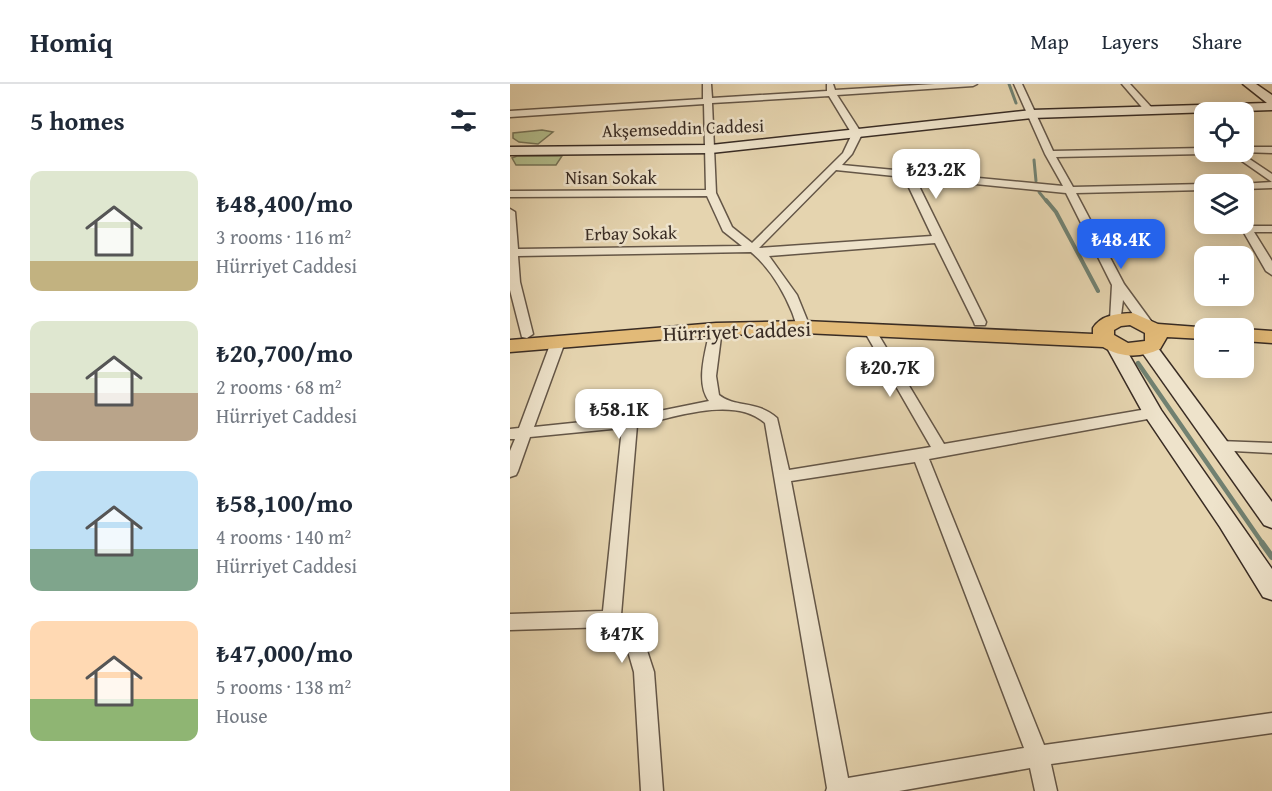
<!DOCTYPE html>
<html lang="en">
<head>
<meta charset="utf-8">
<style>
  body { margin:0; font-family:"Gentium Book Plus",serif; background:#f2f2f3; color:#1f2937; height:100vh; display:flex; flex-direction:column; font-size:22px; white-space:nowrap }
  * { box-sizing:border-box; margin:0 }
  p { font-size:20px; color:#747a83 }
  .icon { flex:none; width:33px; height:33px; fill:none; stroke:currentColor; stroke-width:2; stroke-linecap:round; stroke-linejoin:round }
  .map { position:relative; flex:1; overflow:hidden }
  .sheet { display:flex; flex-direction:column; background:#fff; width:510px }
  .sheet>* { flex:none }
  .tools { position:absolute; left:684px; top:18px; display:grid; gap:12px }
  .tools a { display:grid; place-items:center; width:60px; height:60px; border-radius:12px; background:#fff; box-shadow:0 3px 15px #0003; font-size:30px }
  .price { position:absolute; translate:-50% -51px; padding:0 14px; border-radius:12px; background:#fff; color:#222; font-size:20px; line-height:39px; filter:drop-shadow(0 2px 3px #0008) }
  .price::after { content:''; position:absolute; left:50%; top:36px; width:18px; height:14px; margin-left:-9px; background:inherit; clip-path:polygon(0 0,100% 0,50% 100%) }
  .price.active { background:#2563eb; color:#fff }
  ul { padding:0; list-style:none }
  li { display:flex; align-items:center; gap:18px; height:150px; padding:0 30px }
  li span { display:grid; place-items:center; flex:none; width:168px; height:120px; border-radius:12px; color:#555 }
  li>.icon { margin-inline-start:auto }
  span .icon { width:72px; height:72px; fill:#fffc; stroke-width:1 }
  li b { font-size:26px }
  h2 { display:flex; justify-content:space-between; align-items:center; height:72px; padding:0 30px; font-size:26px }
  header { display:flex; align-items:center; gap:36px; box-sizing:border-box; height:84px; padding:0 30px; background:#fff; border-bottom:2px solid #e0e1e3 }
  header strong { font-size:28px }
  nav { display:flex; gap:33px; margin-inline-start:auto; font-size:21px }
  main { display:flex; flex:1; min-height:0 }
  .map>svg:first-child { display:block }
  .green { fill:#b2bd8c; stroke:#767458; stroke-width:1.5 }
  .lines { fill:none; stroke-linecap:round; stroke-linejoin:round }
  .stream-far3 { stroke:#718171; stroke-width:3 }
  .stream-far2 { stroke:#718171; stroke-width:4 }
  .stream-far1 { stroke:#718171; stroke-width:4.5 }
  .stream { stroke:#718171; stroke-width:6 }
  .minor-casing { stroke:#645647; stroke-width:3 }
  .secondary-casing { stroke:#392c24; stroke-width:3 }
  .primary-casing { stroke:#392c24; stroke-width:3 }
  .minor { fill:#eee3cb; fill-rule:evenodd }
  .secondary { fill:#eee3cb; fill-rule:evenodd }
  .primary { fill:#e2ba78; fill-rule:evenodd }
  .labels { text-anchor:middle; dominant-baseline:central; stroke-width:5; stroke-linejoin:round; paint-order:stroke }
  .far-street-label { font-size:18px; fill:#392c24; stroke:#eee3cb }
  .street-label { font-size:21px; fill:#392c24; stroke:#eee3cb }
</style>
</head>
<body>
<header>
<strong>Homiq</strong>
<nav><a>Map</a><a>Layers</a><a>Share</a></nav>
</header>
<main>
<section class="sheet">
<h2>5 homes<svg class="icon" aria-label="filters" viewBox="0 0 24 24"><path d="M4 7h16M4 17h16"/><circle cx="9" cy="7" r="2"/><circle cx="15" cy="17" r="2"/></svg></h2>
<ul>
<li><span style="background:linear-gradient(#dfe7d0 75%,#c2b280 0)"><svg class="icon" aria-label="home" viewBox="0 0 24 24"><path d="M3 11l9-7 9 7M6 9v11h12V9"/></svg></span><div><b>₺48,400/mo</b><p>3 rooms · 116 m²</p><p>Hürriyet Caddesi</p></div></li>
<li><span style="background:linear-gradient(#dfe7d0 60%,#b9a48a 0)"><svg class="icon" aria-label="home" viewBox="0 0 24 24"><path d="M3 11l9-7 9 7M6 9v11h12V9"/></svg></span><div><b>₺20,700/mo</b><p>2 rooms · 68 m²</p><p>Hürriyet Caddesi</p></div></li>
<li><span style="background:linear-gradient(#bfe0f5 65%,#7fa58c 0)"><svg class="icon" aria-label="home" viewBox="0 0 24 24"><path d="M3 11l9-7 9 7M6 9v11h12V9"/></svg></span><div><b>₺58,100/mo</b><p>4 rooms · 140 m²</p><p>Hürriyet Caddesi</p></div></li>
<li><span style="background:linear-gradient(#ffd9b3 65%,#8fb573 0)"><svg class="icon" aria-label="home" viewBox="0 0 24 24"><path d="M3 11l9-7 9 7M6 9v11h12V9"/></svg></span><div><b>₺47,000/mo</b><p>5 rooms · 138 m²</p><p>House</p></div></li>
</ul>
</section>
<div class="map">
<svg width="762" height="707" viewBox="0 0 762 707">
  <rect width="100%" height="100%" fill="#e5d4af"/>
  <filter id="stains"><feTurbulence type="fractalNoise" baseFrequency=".00333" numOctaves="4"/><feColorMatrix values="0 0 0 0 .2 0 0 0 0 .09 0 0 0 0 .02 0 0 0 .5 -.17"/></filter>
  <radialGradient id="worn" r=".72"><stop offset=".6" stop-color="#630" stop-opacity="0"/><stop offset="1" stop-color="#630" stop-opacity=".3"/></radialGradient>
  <g class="green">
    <path d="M32 46 43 48 28 60 9 58 3 54V49Z"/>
    <path d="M7 72H52L46 81H6L2 74Z"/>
  </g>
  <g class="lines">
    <g class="stream-far3">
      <path d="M499 0 506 19"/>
      <path d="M524 76 526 97"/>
      <path d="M529 108 537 118"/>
    </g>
    <path class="stream-far2" d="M536 116 546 128 588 207"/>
    <path class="stream-far1" d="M628 279 753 460"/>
    <path class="stream" d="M752 459 762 473"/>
    <g class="minor-casing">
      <g id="minor">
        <path d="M193 0H201L202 14 317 7V0H323L325 6 425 0H467L463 2 327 11 352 50 342 70 332 81 553 102 535 70 504 0H512L543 67 694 64V68H698L694 70 546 73 563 103 694 100H696L694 106 566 109 614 200 644 241 638 245 633 244 613 216 610 239H602L600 236 602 201 556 109 405 94 476 238 475 241H465L464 238 425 159 259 172 287 211 300 243 294 247C286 245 285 235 282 228 273 206 259 183 241 168L8 172 10 198 23 250 17 254 12 253 0 206V125L5 128 8 165 232 162 213 147 197 112 0 113V107L196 106 194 20 0 33V27L193 15ZM319 12 342 50 333 69 242 159 222 143 206 109 202 19ZM326 86 394 93 422 152 249 164Z"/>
        <path d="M612 0H620L642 24V28H636Z"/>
        <path d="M734 63H762V69L731 68H734Z"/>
        <path d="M719 68H729L762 90V98Z"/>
        <path d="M762 98V104L734 105V100H730Z"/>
        <path d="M734 138 739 142H762V148H744L762 177V191L756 187 733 147 724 140Z"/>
        <path d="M206 241 212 245 206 292 209 311C225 324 247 316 267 334L279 386 421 363 353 245 359 241 365 245 434 360 643 324 648 326 650 329 648 332 643 334 419 375 534 661 762 629V649L541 680 547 707H525L520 684 389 707H316L317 704 255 339C224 311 164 334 127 341L111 531 128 539 144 588 153 707H131L124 588 113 550 99 543 0 546V530L93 527 112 344 20 353 8 387 6 391 0 393V367L5 355H0V345L9 344 41 258 48 254 55 258 24 343 120 333 199 317C185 298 196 267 200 245ZM405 378 514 664 338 694 281 397Z"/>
        <path d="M709 357 762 359V369L704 366 701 362 704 358Z"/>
      </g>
    </g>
    <g class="secondary-casing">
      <g id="secondary">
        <path d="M733 0H746L762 11V26L522 34 201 69 0 71V63L201 61 522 26 757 19Z"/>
        <path d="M605 256 612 258 614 262 651 326 762 485V516L753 513 710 443 633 329 596 262 598 258Z"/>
        <path d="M638 258 645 260 762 418V444L754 441 629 264 631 260Z"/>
      </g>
    </g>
    <g class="primary-casing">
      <g id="primary">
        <path d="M623 229 648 240 701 244H694V255L657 253 650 265C632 274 611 274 593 263L294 249 206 251 0 268V256L206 239 294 237 583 250V244C592 230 608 230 623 229ZM620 241 635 249V257L618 259 604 251V246L611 242Z"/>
        <path d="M734 245 762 247V259L734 257Z"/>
      </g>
    </g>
    <use href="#minor" class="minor"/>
    <use href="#secondary" class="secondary"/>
    <use href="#primary" class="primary"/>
  </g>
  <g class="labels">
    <g class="far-street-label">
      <text transform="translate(173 44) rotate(-2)">Akşemseddin Caddesi</text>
      <text x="101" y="93">Nisan Sokak</text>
      <text transform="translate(121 149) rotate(-1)">Erbay Sokak</text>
    </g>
    <g class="street-label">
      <text transform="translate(227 247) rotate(-2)">Hürriyet Caddesi</text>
    </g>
  </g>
  <rect width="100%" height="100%" filter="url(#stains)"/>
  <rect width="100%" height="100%" fill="url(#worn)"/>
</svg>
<div class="tools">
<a><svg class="icon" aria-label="locate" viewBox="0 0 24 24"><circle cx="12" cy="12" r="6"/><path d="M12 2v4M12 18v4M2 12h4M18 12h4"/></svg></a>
<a><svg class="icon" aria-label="layers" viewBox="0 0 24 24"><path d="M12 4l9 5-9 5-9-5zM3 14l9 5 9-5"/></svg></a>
<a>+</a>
<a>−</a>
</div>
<b class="price" style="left:426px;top:116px">₺23.2K</b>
<b class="price active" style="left:611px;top:186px">₺48.4K</b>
<b class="price" style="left:380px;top:314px">₺20.7K</b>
<b class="price" style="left:109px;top:356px">₺58.1K</b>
<b class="price" style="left:112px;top:580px">₺47K</b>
</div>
</main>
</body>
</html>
